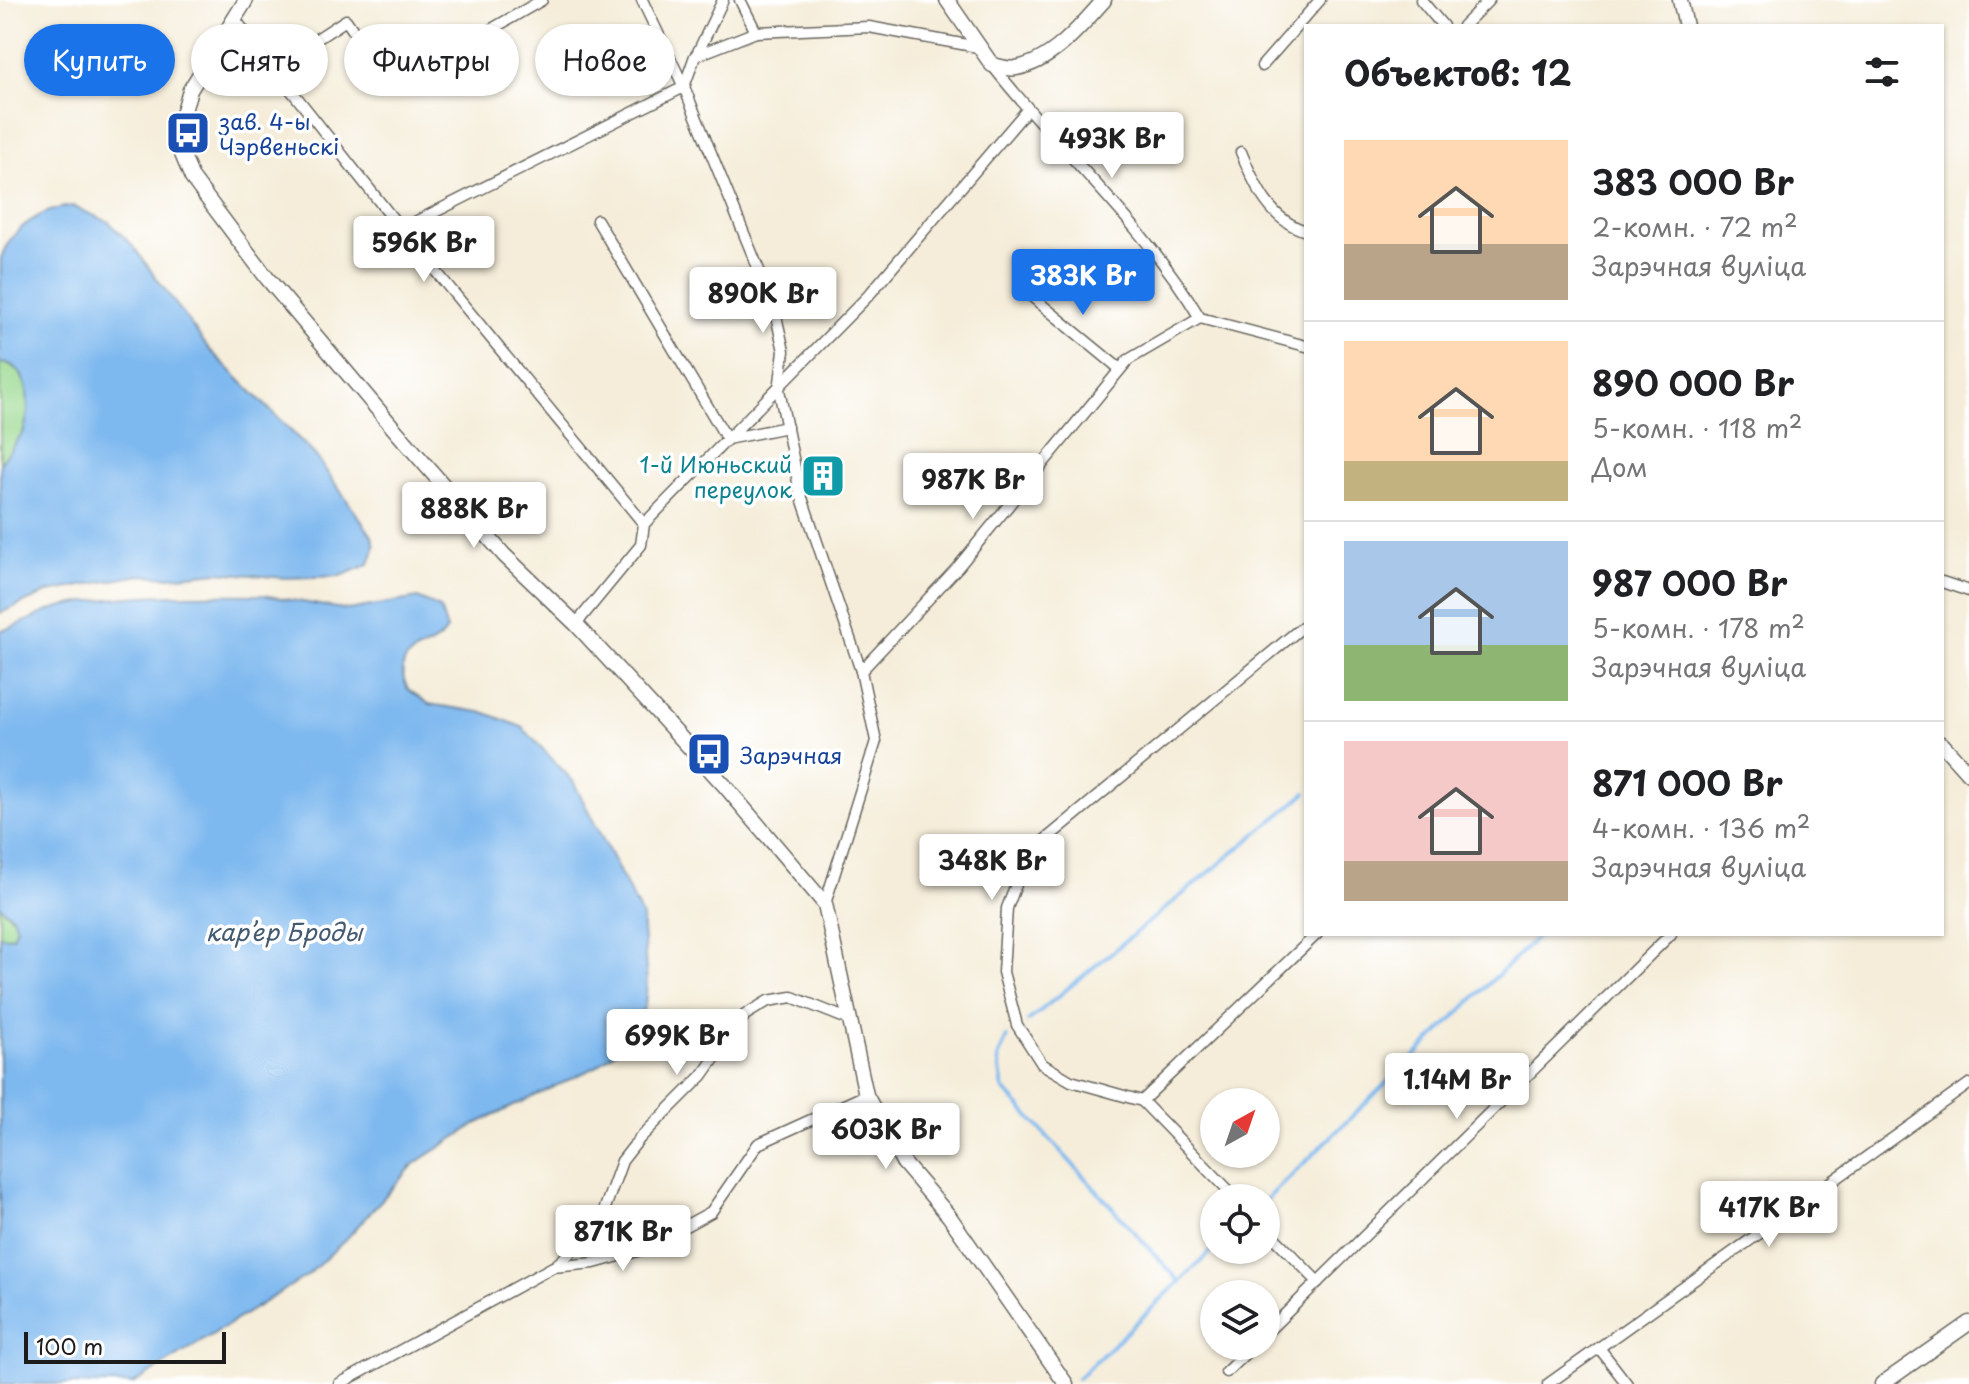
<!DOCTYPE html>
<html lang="ru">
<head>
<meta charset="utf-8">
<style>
  body { margin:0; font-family:"Playpen Sans",sans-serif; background:#f2f2f2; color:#202124; height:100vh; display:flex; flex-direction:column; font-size:30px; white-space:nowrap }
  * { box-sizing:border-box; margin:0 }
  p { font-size:26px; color:#757577 }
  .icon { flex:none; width:44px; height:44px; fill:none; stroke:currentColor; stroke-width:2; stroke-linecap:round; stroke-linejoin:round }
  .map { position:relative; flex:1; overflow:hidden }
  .details { position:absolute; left:1304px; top:24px; width:640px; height:912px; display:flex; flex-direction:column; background:#fff; border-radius:0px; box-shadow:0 2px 6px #0004 }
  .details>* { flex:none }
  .hud { position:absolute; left:24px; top:24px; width:760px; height:72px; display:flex; gap:16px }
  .needle { width:52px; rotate:40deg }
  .tools { position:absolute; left:1200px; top:1088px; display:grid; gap:16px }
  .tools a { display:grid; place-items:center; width:80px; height:80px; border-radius:50%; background:#fff; box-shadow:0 2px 6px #0004; font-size:40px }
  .scale { position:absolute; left:24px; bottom:20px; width:202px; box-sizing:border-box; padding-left:8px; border:4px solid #1c1c1c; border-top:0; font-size:22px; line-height:28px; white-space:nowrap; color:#1c1c1c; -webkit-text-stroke:6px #fff; paint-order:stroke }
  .price { position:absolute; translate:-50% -68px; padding:0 18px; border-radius:8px; background:#fff; color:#222; font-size:26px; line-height:52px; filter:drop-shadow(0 2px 4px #0008) }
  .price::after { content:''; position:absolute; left:50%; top:48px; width:24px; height:18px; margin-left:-12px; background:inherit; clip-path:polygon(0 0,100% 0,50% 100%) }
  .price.active { background:#1a73e8; color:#fff }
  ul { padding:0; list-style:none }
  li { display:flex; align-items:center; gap:24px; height:200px; padding:0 40px }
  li+li { border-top:2px solid #e0e0e0 }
  li span { display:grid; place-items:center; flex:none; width:224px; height:160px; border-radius:0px; color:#555 }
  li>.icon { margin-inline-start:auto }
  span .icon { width:96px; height:96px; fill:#fffc; stroke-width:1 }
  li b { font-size:34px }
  h2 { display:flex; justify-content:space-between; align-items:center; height:96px; padding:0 40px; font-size:34px }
  .chip { padding:0 28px; border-radius:36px; background:#fff; box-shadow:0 2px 6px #0004; font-size:28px; line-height:72px }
  .chip.active { background:#1a73e8; color:#fff }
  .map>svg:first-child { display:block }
  .green { fill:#99d98f; stroke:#5a7a56; stroke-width:2 }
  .water { fill:#7db8ef; stroke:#4c6a86; stroke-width:2 }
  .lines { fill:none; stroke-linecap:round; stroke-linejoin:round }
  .stream { stroke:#7db8ef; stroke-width:4 }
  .street-casing { stroke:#68655e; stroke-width:13 }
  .secondary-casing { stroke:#68655e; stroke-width:17 }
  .street { stroke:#fff; stroke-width:10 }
  .secondary { stroke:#fff; stroke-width:14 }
  .labels { text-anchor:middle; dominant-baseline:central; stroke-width:7; stroke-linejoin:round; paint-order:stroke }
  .transit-label { font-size:22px; fill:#164399; stroke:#fff; text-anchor:start }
  .culture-label { font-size:22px; fill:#0d838f; stroke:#fff; text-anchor:end }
  .water-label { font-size:24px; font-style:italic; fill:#435a70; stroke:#fff }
</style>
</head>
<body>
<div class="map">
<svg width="1969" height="1384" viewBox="0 0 1969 1384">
  <rect width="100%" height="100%" fill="#fff"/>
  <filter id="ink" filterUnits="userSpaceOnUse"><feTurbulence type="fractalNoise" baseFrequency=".0125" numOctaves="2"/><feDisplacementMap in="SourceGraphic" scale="16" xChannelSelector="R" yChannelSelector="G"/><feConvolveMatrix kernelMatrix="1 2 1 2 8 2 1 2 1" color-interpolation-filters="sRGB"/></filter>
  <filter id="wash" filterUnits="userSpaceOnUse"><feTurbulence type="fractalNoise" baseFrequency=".006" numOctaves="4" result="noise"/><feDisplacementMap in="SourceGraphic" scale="32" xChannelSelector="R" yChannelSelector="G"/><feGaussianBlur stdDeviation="1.8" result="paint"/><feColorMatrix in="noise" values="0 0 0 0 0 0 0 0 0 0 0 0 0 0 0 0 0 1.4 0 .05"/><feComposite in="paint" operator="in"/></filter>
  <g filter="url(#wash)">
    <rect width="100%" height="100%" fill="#f5edd9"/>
    <g class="green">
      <path d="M0 363C31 365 33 410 23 432 18 444 9 454 0 464Z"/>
      <path d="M0 906 16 921 17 932 8 939 0 936Z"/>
    </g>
    <g class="water">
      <path d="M72 206 109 222 132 245 209 349 315 455 372 536 375 546 369 564 341 576 285 578 218 572 169 577 140 575 49 592 0 613V464L24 431 28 412 27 388 20 372 10 364 0 363C0 339 0 277 1 258 11 228 42 209 72 206Z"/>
      <path d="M263 595 348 610 418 598 440 608 447 630C433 654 387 646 408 689L429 704 486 713 522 727 573 781 642 916 647 983 645 1006 634 1026 617 1050 596 1067 478 1123 414 1164 348 1237 308 1275 133 1384H0V936L13 937 17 927 12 916 0 906V631C22 626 41 611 64 606 129 592 197 595 263 595Z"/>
    </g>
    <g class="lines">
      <g class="stream">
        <path d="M1028 1021 1306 793"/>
        <path d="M1007 1037 998 1058 1003 1088 1180 1282"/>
        <path d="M1266 1200 1540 934"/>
        <path d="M1078 1378 1214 1249"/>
      </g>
    </g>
  </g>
  <g filter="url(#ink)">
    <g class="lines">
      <g class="street-casing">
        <g id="street">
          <path d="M642 0 684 87 774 307 784 351 779 390 800 492 861 671"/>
          <path d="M740 0 756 32"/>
          <path d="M1421 0 1443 26"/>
          <path d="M234 18 401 229 644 524"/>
          <path d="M1463 26 1489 0"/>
          <path d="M696 56 723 0"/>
          <path d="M992 65C1058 150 1146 226 1200 318"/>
          <path d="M1262 66 1320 0"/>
          <path d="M274 67 346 20 392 87 542 0"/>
          <path d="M1241 152C1255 185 1269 220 1306 231"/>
          <path d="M597 220 727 439 787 427"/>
          <path d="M401 229 684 87 695 56 756 32 869 27 978 47"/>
          <path d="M1025 291 1120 369"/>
          <path d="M1942 582 1969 591"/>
          <path d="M576 624 641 545 644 524 868 296 1027 110"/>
          <path d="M825 904 876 741 861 671 958 567 1128 360 1200 318 1306 346"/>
          <path d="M1142 1101 1317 934"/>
          <path d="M1236 1198 1142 1101 1071 1081 1042 1064 1017 1025 1003 972 1007 908 1028 854 1306 624"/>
          <path d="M1266 1229 1318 1282"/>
          <path d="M554 1267 580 1244 601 1219 622 1161 640 1138 702 1076 745 1015 768 1001 792 997 850 1020"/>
          <path d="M1266 1333 1671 934"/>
          <path d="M1600 1349 1627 1384"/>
          <path d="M1226 1372 1253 1346"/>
          <path d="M339 1384 553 1267 594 1263 641 1250 711 1212 758 1144 866 1095"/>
          <path d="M1548 1384 1969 1084"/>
        </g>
      </g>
      <g class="secondary-casing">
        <g id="secondary">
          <path d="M246 0 190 90 180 125 182 154 192 178 267 278 396 431 504 555 576 624 725 786 825 904 866 1095 902 1161 949 1216 1066 1384"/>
          <path d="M947 0 992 65C999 66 1009 70 1016 68 1052 62 1081 26 1104 0"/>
          <path d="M1680 0 1686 26"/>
          <path d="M1942 744 1969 774"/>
          <path d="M1882 1384 1969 1323"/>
        </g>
      </g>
      <use href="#street" class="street"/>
      <use href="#secondary" class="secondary"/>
    </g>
  </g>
  <defs>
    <g id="bus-square" transform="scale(2.3)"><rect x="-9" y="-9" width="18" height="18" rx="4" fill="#1a4fb4" stroke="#fff"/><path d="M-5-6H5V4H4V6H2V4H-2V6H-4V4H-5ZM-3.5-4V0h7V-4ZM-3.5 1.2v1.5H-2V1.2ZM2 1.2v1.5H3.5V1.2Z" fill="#fff"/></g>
    <g id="building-square" transform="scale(2.3)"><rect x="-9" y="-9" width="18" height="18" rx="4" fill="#0f9aa8" stroke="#fff"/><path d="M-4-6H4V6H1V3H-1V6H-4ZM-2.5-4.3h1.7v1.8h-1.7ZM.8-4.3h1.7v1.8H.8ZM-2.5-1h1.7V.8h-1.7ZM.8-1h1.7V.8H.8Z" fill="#fff"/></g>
  </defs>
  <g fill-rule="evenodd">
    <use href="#bus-square" x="188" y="133"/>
    <use href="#building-square" x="823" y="476"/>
    <use href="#bus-square" x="709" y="754"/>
  </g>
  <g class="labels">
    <g class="transit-label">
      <text x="219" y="120">зав. 4-ы<tspan x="219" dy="25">Чэрвеньскі</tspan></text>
      <text x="740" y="754">Зарэчная</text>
    </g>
    <g class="culture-label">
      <text x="792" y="463">1-й Июньский<tspan x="792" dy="25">переулок</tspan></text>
    </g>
    <g class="water-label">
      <text x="284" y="931">карʼер Броды</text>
    </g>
  </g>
</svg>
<div class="tools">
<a><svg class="needle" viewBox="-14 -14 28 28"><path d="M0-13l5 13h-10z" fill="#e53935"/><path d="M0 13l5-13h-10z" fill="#757577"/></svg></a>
<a><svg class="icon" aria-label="locate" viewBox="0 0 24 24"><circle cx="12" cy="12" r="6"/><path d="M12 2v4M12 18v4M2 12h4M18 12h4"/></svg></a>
<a><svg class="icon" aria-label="layers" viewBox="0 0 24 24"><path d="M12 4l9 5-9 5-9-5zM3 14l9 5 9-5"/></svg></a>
</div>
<div class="scale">100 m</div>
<b class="price" style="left:1112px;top:180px">493K Br</b>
<b class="price" style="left:424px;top:284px">596K Br</b>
<b class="price active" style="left:1083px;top:317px">383K Br</b>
<b class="price" style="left:763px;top:335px">890K Br</b>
<b class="price" style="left:973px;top:521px">987K Br</b>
<b class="price" style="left:474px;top:550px">888K Br</b>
<b class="price" style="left:992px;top:902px">348K Br</b>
<b class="price" style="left:677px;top:1077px">699K Br</b>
<b class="price" style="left:1457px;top:1121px">1.14M Br</b>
<b class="price" style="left:886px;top:1171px">603K Br</b>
<b class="price" style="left:1769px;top:1249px">417K Br</b>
<b class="price" style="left:623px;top:1273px">871K Br</b>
<div class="hud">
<a class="chip active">Купить</a>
<a class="chip">Снять</a>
<a class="chip">Фильтры</a>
<a class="chip">Новое</a>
</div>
<section class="details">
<h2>Объектов: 12<svg class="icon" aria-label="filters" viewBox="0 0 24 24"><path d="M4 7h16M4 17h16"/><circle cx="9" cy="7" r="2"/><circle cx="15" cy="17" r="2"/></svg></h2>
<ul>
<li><span style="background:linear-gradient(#ffd9b3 65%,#b9a48a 0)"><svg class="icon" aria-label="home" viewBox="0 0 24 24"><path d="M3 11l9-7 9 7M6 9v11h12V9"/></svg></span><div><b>383 000 Br</b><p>2-комн. · 72 m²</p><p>Зарэчная вуліца</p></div></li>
<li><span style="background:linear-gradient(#ffd9b3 75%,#c2b280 0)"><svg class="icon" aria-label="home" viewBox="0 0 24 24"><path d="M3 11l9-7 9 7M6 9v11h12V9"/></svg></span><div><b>890 000 Br</b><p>5-комн. · 118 m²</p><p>Дом</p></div></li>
<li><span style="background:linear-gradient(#a9c7e8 65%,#8fb573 0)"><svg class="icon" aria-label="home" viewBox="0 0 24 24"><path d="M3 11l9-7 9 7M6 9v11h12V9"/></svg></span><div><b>987 000 Br</b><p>5-комн. · 178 m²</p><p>Зарэчная вуліца</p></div></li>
<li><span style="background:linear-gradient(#f6c9c9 75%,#b9a48a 0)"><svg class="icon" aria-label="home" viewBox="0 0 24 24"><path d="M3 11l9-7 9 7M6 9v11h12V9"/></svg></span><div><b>871 000 Br</b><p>4-комн. · 136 m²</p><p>Зарэчная вуліца</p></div></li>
</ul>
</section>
</div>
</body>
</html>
